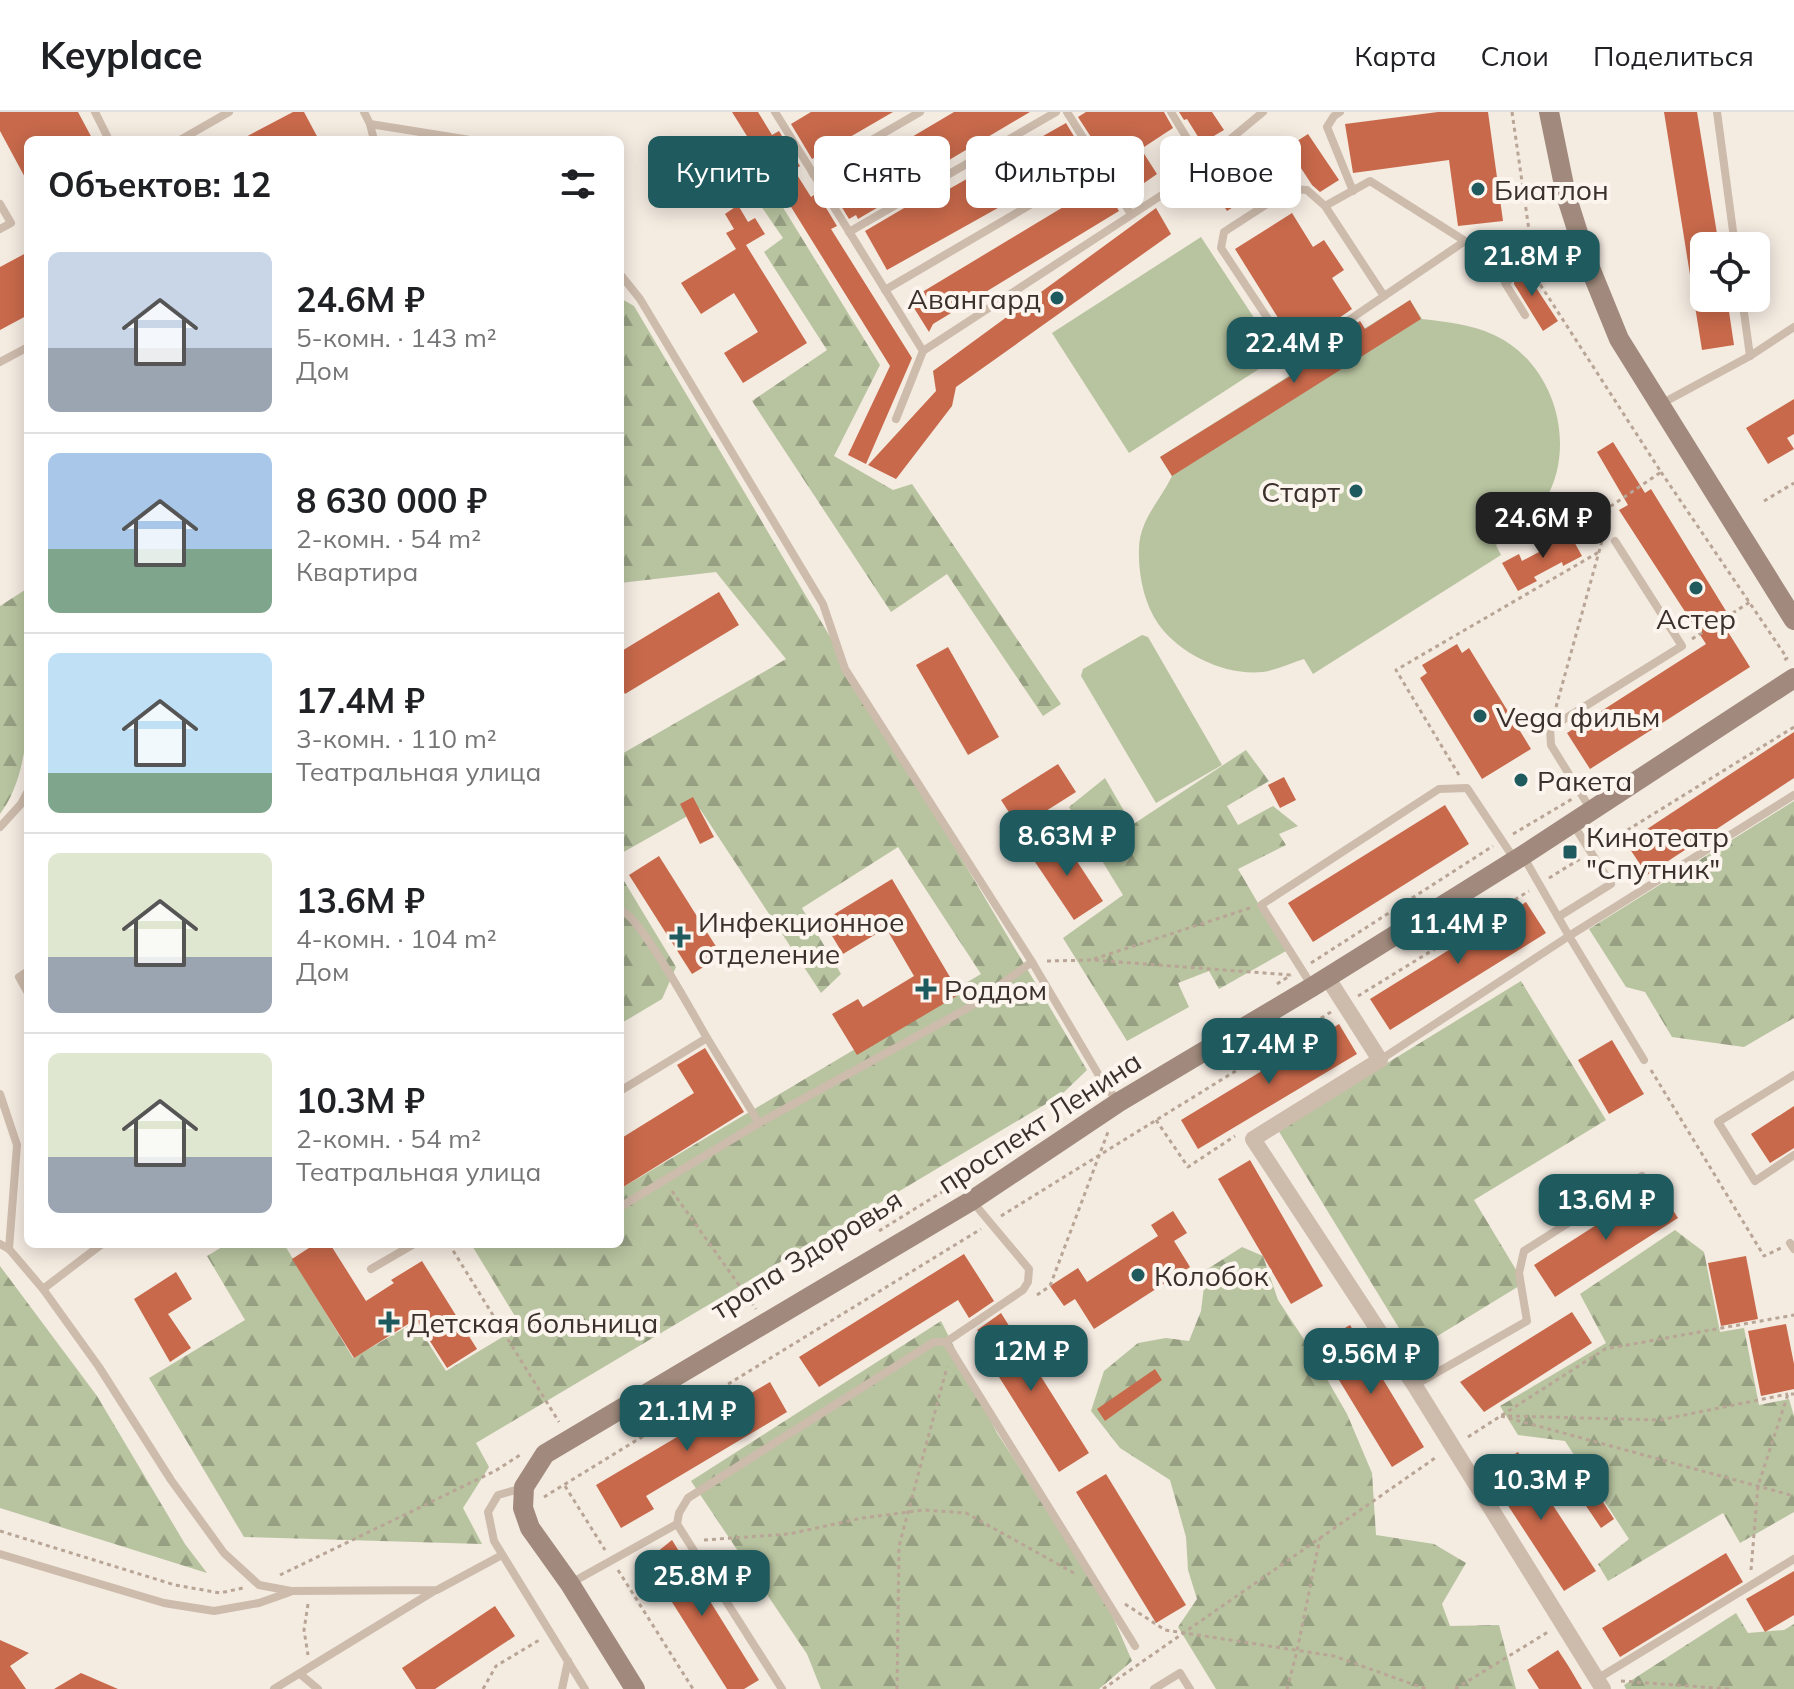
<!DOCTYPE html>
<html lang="ru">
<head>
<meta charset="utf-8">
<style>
  body { margin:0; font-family:Mulish,sans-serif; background:#f6f6f6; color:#202124; height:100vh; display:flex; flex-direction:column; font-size:30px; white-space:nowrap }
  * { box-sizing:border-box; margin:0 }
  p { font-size:26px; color:#757577 }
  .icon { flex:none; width:44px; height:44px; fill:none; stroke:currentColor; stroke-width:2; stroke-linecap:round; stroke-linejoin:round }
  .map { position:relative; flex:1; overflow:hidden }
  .drawer { position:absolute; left:24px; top:24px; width:600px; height:1112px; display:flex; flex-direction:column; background:#fff; border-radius:12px; box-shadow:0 4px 20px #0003 }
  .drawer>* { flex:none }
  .top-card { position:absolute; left:648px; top:24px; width:760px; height:72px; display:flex; gap:16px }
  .buttons { position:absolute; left:1690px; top:120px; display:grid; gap:16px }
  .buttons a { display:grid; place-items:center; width:80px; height:80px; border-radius:12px; background:#fff; box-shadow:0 4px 20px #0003; font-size:40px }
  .price { position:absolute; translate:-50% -68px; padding:0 18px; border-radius:16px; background:#1f5a5e; color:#fff; font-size:26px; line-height:52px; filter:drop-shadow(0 2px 4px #0008) }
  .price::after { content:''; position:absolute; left:50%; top:48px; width:24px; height:18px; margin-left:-12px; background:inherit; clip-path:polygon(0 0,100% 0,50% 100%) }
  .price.selected { background:#222; color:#fff }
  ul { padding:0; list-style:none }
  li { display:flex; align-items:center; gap:24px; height:200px; padding:0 24px }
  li+li { border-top:2px solid #e0e0e0 }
  li span { display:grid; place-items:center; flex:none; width:224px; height:160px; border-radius:12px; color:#555 }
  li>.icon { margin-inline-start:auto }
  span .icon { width:96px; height:96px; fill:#fffc; stroke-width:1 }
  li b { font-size:34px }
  h2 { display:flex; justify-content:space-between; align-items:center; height:96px; padding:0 24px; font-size:34px }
  .pill { padding:0 28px; border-radius:12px; background:#fff; box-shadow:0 4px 20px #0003; font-size:28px; line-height:72px }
  .pill.selected { background:#1f5a5e; color:#fff }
  header { display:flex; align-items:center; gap:48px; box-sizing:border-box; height:112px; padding:0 40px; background:#fff; border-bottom:2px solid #e0e0e0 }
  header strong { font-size:38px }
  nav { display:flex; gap:44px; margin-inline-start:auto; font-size:28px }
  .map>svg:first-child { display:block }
  .green { fill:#b8c4a0 }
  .forest { fill:url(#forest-firs) }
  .building { fill:#c8694b }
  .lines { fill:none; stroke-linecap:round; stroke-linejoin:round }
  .path { stroke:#b9a596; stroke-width:3; stroke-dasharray:4 4; stroke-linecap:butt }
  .lane { stroke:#cdbbac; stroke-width:8 }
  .street { stroke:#cdbbac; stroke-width:16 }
  .secondary { stroke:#a18a7d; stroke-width:20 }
  .poi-dot { fill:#1f5a5e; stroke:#fbf5ee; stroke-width:3 }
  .labels { text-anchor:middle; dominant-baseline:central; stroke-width:8; stroke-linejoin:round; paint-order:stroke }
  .poi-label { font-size:28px; fill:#3b302b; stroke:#fbf5ee; text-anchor:start }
  .street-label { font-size:28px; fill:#3b302b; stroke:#fbf5ee }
</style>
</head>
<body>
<header>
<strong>Keyplace</strong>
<nav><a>Карта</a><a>Слои</a><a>Поделиться</a></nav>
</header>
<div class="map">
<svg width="1794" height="1577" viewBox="0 0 1794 1577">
  <defs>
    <pattern id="forest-firs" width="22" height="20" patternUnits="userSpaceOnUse" patternTransform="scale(2)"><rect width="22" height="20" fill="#b8c4a0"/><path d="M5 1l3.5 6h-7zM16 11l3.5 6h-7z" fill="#97a083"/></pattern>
  </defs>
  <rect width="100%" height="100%" fill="#f4ebe1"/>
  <g class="green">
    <path d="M1201 125 1279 244 1129 341 1052 221Z"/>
    <path d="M1410 188 1422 207C1446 210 1471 212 1494 223 1553 250 1578 330 1546 387 1534 407 1514 419 1496 433L1501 443 1313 562 1304 547C1291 551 1276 558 1263 560 1226 564 1181 543 1159 513 1144 492 1138 462 1139 436 1140 407 1160 389 1172 364L1160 345Z"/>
    <path d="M1142 523 1148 525 1222 653 1156 691 1081 564 1083 557Z"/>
  </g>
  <g class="forest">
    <path d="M763 63 880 253 834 344 893 378 912 372 1061 592 1043 604 947 462 891 500 752 289 827 238 764 140 783 126 752 81Z"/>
    <path d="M620 186 634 194 1087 958 1061 983 476 1331 489 1355 463 1396 482 1432 244 1425 149 1266 245 1208 207 1144 227 1132H284L353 1246 415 1210 446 1259 521 1214 471 1132H620V1077L981 862 898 735 802 796 841 862 821 881 700 697 620 742V643L786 547 716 460 620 471Z"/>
    <path d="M28 476C28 541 40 650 0 702V494Z"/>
    <path d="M1246 638 1269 669 1227 694 1238 713 1273 694 1298 714 1279 722 1286 733 1238 757 1286 839 1219 877 1209 859 1178 871 1189 895 1127 929 1063 826 1123 783 1069 695 1105 666 1132 713Z"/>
    <path d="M1794 689V906L1744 935 1672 925 1645 880 1626 875 1589 817Z"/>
    <path d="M624 769 676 855 662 887 620 912V771Z"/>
    <path d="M1521 869 1606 1008 1474 1088 1524 1171 1413 1239 1278 1018Z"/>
    <path d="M1675 1118 1704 1140 1720 1220 1744 1216 1759 1293 1789 1287 1794 1304V1400L1740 1431 1723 1401 1608 1469 1598 1452 1629 1427 1565 1329 1518 1323 1500 1294 1606 1231 1580 1182Z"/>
    <path d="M1242 1135 1263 1144 1278 1188 1305 1229 1347 1302 1372 1361 1376 1423 1434 1432 1466 1451 1442 1492 1450 1514 1499 1513 1516 1577H1216L1178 1515 1197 1487 1188 1458 1186 1425 1170 1368 1120 1336 1091 1299 1104 1259 1138 1231 1166 1226 1189 1229 1201 1199 1206 1158Z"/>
    <path d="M0 1154 97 1284 185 1432 207 1461 0 1396Z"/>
    <path d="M941 1209 997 1321 1105 1486 1132 1549 1099 1577H821L807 1542 691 1369Z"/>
    <path d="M1736 1501 1748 1521 1784 1518 1794 1512V1577H1626L1624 1573Z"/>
  </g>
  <g class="building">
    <path d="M0 0H78L93 28H28V71L0 19Z"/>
    <path d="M293 0H304L319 28H240Z"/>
    <path d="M732 0H758L772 23 779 19 800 54 794 58 811 85 817 81 837 114 831 117 912 246 866 352 848 343 890 254Z"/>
    <path d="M811 0H893L812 47 791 12Z"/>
    <path d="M954 0H1030L907 73 909 77 858 107 856 103 849 107 829 74Z"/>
    <path d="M1086 0H1164L1173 16 1141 37 1157 62 1127 83 1115 63 1120 60 1105 36 1100 39 1078 5Z"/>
    <path d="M1179 0H1212L1224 18 1202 31 1187 7 1184 8Z"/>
    <path d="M1438 0H1488L1503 109 1458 114 1449 48 1353 61 1345 12Z"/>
    <path d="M1664 0H1697L1719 134H1704V186H1727L1734 233 1702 238Z"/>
    <path d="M1066 11 1087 46 887 158 865 119 916 89 919 94Z"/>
    <path d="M1308 22 1339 68 1320 80 1312 73 1299 53 1227 99 1216 82Z"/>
    <path d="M1103 71 1119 99 933 212 929 220 909 188Z"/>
    <path d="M738 93 748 110 755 106 765 122 746 133 807 231 743 271 724 241 758 220 734 181 701 202 681 171 736 137 726 121 734 117 725 102Z"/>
    <path d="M1156 96 1171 122 956 275 952 294 896 367 868 353 936 279 933 259Z"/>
    <path d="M1292 101 1313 135 1324 128 1344 158 1332 166 1352 197 1300 233H1295L1235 137Z"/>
    <path d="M28 140V203L0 218V155Z"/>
    <path d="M1518 149 1521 153 1518 158 1520 163 1529 165 1558 209 1543 219 1514 172 1515 164 1511 161 1506 162 1503 158Z"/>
    <path d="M1410 188 1421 207 1172 364 1160 345 1308 253 1304 247 1360 209 1365 217Z"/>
    <path d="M1794 287V322L1787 326 1794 337 1768 352 1746 316Z"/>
    <path d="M1613 330 1645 381 1651 377 1726 499 1718 504 1750 555 1590 657 1567 621 1706 532 1619 398 1628 393 1597 340Z"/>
    <path d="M1566 415 1582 444 1563 454 1562 450 1534 465 1537 469 1518 479 1502 451 1519 442 1522 449 1552 433 1548 426Z"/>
    <path d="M719 480 739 513 625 582 620 573V540Z"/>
    <path d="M1457 532 1462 541 1469 536 1531 637 1482 667 1420 566 1427 561 1422 553Z"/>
    <path d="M948 535 999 625 968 643 916 553Z"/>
    <path d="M1794 620V666L1647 763 1626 731Z"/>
    <path d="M1058 652 1076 680 1019 716 1001 688Z"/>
    <path d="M1284 665 1296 688 1280 696 1268 673Z"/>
    <path d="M693 685 714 725 700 732 680 692Z"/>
    <path d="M1445 693 1469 732 1313 830 1288 791Z"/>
    <path d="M1061 725 1103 789 1074 808 1031 744Z"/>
    <path d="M659 744 722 844 692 862 629 763Z"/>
    <path d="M892 767 960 882 857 943 832 902 858 887 863 895 914 864 886 816 843 842 823 809Z"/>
    <path d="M1526 790 1546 821 1390 918 1370 887Z"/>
    <path d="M1339 912 1357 942 1198 1037 1181 1008Z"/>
    <path d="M1612 928 1644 982 1609 1002 1578 948Z"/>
    <path d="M705 936 744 1000 620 1077V1027L694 981 677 953Z"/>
    <path d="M1794 994V1036L1770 1051 1751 1022Z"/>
    <path d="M1250 1048 1323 1174 1291 1192 1218 1067Z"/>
    <path d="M1657 1074 1678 1106 1555 1185 1534 1153Z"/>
    <path d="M1173 1099 1187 1121 1174 1129 1190 1155 1094 1217 1075 1187 1064 1194 1050 1174 1078 1156 1087 1170 1158 1124 1151 1113Z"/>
    <path d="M315 1132H330L366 1189 394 1171 391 1168 422 1149 477 1237 447 1256 416 1207 354 1246 292 1147Z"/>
    <path d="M964 1142 994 1189 969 1206 958 1188 819 1275 799 1245Z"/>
    <path d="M1746 1144 1758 1207 1721 1214 1708 1151Z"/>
    <path d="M176 1160 192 1187 168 1202 191 1236 170 1250 134 1187Z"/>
    <path d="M1572 1200 1592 1231 1484 1300 1460 1270Z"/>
    <path d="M1001 1201 1089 1341 1059 1360 975 1227 981 1223 977 1218Z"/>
    <path d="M1786 1212 1794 1252V1277L1761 1284 1748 1219Z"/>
    <path d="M1350 1213 1424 1335 1392 1355 1317 1232Z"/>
    <path d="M1078 1223 1086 1235 1066 1250 1057 1237Z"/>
    <path d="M1155 1257 1162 1268 1105 1309 1097 1297Z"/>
    <path d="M770 1270 787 1300 646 1384 654 1397 621 1416 596 1373Z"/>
    <path d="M1518 1340 1596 1459 1564 1479 1486 1360Z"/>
    <path d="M1106 1362 1186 1493 1156 1511 1076 1380Z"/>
    <path d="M1596 1379 1614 1407 1601 1416 1582 1388Z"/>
    <path d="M672 1428 759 1568 744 1577H727L646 1449Z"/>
    <path d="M1726 1441 1743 1470 1620 1545 1602 1516Z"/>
    <path d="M1794 1459V1503L1765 1520 1746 1487Z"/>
    <path d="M495 1494 515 1524 435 1577H416L402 1556Z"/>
    <path d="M0 1528 29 1541 10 1554 26 1577H0Z"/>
    <path d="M1558 1538 1569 1555 1582 1577H1539L1527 1558Z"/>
    <path d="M81 1561 118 1577H54Z"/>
  </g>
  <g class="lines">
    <g class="path">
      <path d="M1512 0 1532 139"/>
      <path d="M1536 166 1661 360 1611 394 1604 422"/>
      <path d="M1661 360 1787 546 1782 550"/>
      <path d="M1764 389 1794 371"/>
      <path d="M1692 527 1750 490"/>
      <path d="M1556 595 1602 429"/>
      <path d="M1459 663 1396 558 1599 440"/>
      <path d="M1513 722 1572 687"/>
      <path d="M1600 735 1794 615"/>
      <path d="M1549 766 1580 747"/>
      <path d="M1094 847 1250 796"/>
      <path d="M1047 849 1092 848 1291 863"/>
      <path d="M1311 851 1493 734"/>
      <path d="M1277 872 1291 863"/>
      <path d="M1358 884 1529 779"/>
      <path d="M1651 958 1764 1144 1781 1136"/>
      <path d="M1156 1008 1188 1055 1235 1024"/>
      <path d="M672 1079 756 1197"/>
      <path d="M1001 1104 1331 900"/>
      <path d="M879 1119 1026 1028"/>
      <path d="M449 1132 559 1310"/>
      <path d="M1037 1183 1050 1174 1108 1020"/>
      <path d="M1501 1304 1794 1384"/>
      <path d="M1508 1304 1660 1308 1788 1282"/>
      <path d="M1468 1325 1605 1237 1794 1203"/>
      <path d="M565 1374 605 1438"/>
      <path d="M544 1385 981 1117"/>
      <path d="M0 1419 175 1473 220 1481 243 1476"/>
      <path d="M704 1428 789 1422 862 1406 924 1398 966 1401 1074 1461"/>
      <path d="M618 1458 693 1577"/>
      <path d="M1751 1458 1758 1374 1788 1282H1794"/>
      <path d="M280 1463 495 1359 520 1343"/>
      <path d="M308 1492 304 1518 308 1543"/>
      <path d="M1125 1492 1165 1518 1334 1544 1426 1577"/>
      <path d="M1621 1569 1729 1577"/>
      <path d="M483 1577 496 1554 541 1527"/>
      <path d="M897 1577 899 1434 947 1255"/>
      <path d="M1103 1577 1438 1344"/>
      <path d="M1287 1577 1297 1539 1320 1426"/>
      <path d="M1455 1577 1548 1520"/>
    </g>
    <g class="lane">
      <path d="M95 0 109 28"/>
      <path d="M364 0 370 12 470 28"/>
      <path d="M775 0 923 239 896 307"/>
      <path d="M1067 0 1131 102"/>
      <path d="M1171 0 1202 51"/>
      <path d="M1340 0 1334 4 1327 15 1353 79"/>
      <path d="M1717 0 1735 134"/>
      <path d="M370 12 374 28"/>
      <path d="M180 28 229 0"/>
      <path d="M813 62 920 0"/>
      <path d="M0 92 11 111 0 117"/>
      <path d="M1325 94 1370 69 1465 129 1302 240H1290L1221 136 1224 120 1290 77 1307 78 1325 94 1384 184"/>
      <path d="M849 120 1056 0"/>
      <path d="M1525 159 1579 126"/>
      <path d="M620 162 640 187 823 492 845 557 1032 850 1107 977 1119 989"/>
      <path d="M1509 168 1505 171 1525 203"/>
      <path d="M885 178 1100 52"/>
      <path d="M1742 186 1750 244"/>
      <path d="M923 239 1168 79 1263 0"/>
      <path d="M0 250 28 235"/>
      <path d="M1659 293 1750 244 1794 215"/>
      <path d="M1591 698 1551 633 1550 616 1682 534 1615 429"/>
      <path d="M0 715 21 692 28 679"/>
      <path d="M620 798C639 802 694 904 707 926"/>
      <path d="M1558 805 1611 772 1573 712"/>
      <path d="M28 859 19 865 28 881"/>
      <path d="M1312 874 1261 793 1439 677 1467 676 1515 748"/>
      <path d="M1380 948 1569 824 1523 744"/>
      <path d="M1644 948 1569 824 1794 683"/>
      <path d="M1794 963 1718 1010 1755 1069 1794 1043"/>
      <path d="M620 979 707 926 759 1011"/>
      <path d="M0 982 17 1033 9 1137"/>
      <path d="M620 1095 759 1011 968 896 1032 850"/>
      <path d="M1790 1131 1794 1137"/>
      <path d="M0 1132 9 1137 43 1177 99 1255 171 1368 224 1441 259 1473 291 1479 437 1478 502 1443"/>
      <path d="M371 1157 414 1132"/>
      <path d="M43 1177 102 1132"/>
      <path d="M946 1230 1135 1534"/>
      <path d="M1415 1273 1527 1209 1519 1161 1524 1139 1642 1064"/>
      <path d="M523 1376 498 1383 488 1400 494 1429 585 1577"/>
      <path d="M677 1412 782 1577"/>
      <path d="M0 1442 164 1491 214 1499 259 1491 290 1480"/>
      <path d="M571 1471 677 1412 679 1401 688 1386 934 1230H946L1023 1178 1028 1170 1029 1157 972 1089"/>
      <path d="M300 1562 318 1577"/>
      <path d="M1597 1567 1794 1447"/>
      <path d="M274 1577 434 1479"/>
      <path d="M562 1577 568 1549"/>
      <path d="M1154 1577 1180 1561 1190 1577"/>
    </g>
    <path class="street" d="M1327 865 1380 948 1253 1027 1415 1274 1603 1577"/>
    <g class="secondary">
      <path d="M1549 0 1566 83 1586 146 1619 227 1794 508"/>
      <path d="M635 1577 570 1472 530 1416 523 1396 524 1375 545 1342 971 1089 1119 990 1312 875 1522 744 1794 566"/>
    </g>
  </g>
  <g class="poi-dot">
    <circle cx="1478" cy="77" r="8"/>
    <circle cx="1057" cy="186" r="8"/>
    <circle cx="1356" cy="379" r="8"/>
    <circle cx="1696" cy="476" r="8"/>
    <circle cx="1480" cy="604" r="8"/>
    <circle cx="1521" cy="668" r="8"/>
    <rect x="1562" y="732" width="16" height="16" rx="4"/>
    <path d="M676 813h8v8h8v8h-8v8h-8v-8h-8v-8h8z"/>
    <path d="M922 865h8v8h8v8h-8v8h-8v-8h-8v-8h8z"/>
    <circle cx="1138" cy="1163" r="8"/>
    <path d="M385 1198h8v8h8v8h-8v8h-8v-8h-8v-8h8z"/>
  </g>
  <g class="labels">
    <g class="poi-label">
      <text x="1494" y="77">Биатлон</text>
      <text x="1041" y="186" text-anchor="end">Авангард</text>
      <text x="1340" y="379" text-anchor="end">Старт</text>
      <text x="1696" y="506" text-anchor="middle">Астер</text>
      <text x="1496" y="604">Vega фильм</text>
      <text x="1537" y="668">Ракета</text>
      <text x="1586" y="724">Кинотеатр<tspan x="1586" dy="32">"Спутник"</tspan></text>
      <text x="698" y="809">Инфекционное<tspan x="698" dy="32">отделение</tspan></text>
      <text x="944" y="877">Роддом</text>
      <text x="1154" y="1163">Колобок</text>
      <text x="407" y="1210">Детская больница</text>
    </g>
    <g class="street-label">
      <text transform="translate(1039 1010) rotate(-33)">проспект Ленина</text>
      <text transform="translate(806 1142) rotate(-32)">тропа Здоровья</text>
    </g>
  </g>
</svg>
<div class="buttons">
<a><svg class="icon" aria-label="locate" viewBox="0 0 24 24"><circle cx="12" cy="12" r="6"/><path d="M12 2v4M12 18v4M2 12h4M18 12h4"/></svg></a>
</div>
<b class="price" style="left:1532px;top:186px">21.8M ₽</b>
<b class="price" style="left:1294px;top:273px">22.4M ₽</b>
<b class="price selected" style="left:1543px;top:448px">24.6M ₽</b>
<b class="price" style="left:1067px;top:766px">8.63M ₽</b>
<b class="price" style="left:1458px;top:854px">11.4M ₽</b>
<b class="price" style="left:1269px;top:974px">17.4M ₽</b>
<b class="price" style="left:1606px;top:1130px">13.6M ₽</b>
<b class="price" style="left:1031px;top:1281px">12M ₽</b>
<b class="price" style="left:1371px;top:1284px">9.56M ₽</b>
<b class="price" style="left:687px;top:1341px">21.1M ₽</b>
<b class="price" style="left:1541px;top:1410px">10.3M ₽</b>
<b class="price" style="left:702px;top:1506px">25.8M ₽</b>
<div class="top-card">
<a class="pill selected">Купить</a>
<a class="pill">Снять</a>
<a class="pill">Фильтры</a>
<a class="pill">Новое</a>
</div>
<section class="drawer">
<h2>Объектов: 12<svg class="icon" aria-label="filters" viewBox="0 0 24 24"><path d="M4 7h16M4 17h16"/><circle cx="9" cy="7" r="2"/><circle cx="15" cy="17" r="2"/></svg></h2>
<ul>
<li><span style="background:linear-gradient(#c9d6e8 60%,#9aa5b1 0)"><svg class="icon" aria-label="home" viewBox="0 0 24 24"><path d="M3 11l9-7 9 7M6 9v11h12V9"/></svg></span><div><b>24.6M ₽</b><p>5-комн. · 143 m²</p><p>Дом</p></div></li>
<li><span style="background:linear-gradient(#a9c7e8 60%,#7fa58c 0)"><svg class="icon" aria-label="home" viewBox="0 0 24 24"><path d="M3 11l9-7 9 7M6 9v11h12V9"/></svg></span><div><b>8 630 000 ₽</b><p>2-комн. · 54 m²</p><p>Квартира</p></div></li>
<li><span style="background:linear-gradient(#bfe0f5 75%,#7fa58c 0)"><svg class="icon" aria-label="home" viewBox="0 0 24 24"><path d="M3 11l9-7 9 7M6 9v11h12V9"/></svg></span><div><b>17.4M ₽</b><p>3-комн. · 110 m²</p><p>Театральная улица</p></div></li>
<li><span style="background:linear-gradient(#dfe7d0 65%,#9aa5b1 0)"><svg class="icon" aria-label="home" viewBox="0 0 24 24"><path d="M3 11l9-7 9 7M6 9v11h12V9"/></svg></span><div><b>13.6M ₽</b><p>4-комн. · 104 m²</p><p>Дом</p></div></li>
<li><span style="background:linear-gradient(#dfe7d0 65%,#9aa5b1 0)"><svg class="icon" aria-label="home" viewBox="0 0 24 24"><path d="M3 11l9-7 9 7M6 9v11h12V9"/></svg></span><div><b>10.3M ₽</b><p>2-комн. · 54 m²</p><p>Театральная улица</p></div></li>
</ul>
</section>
</div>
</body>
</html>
